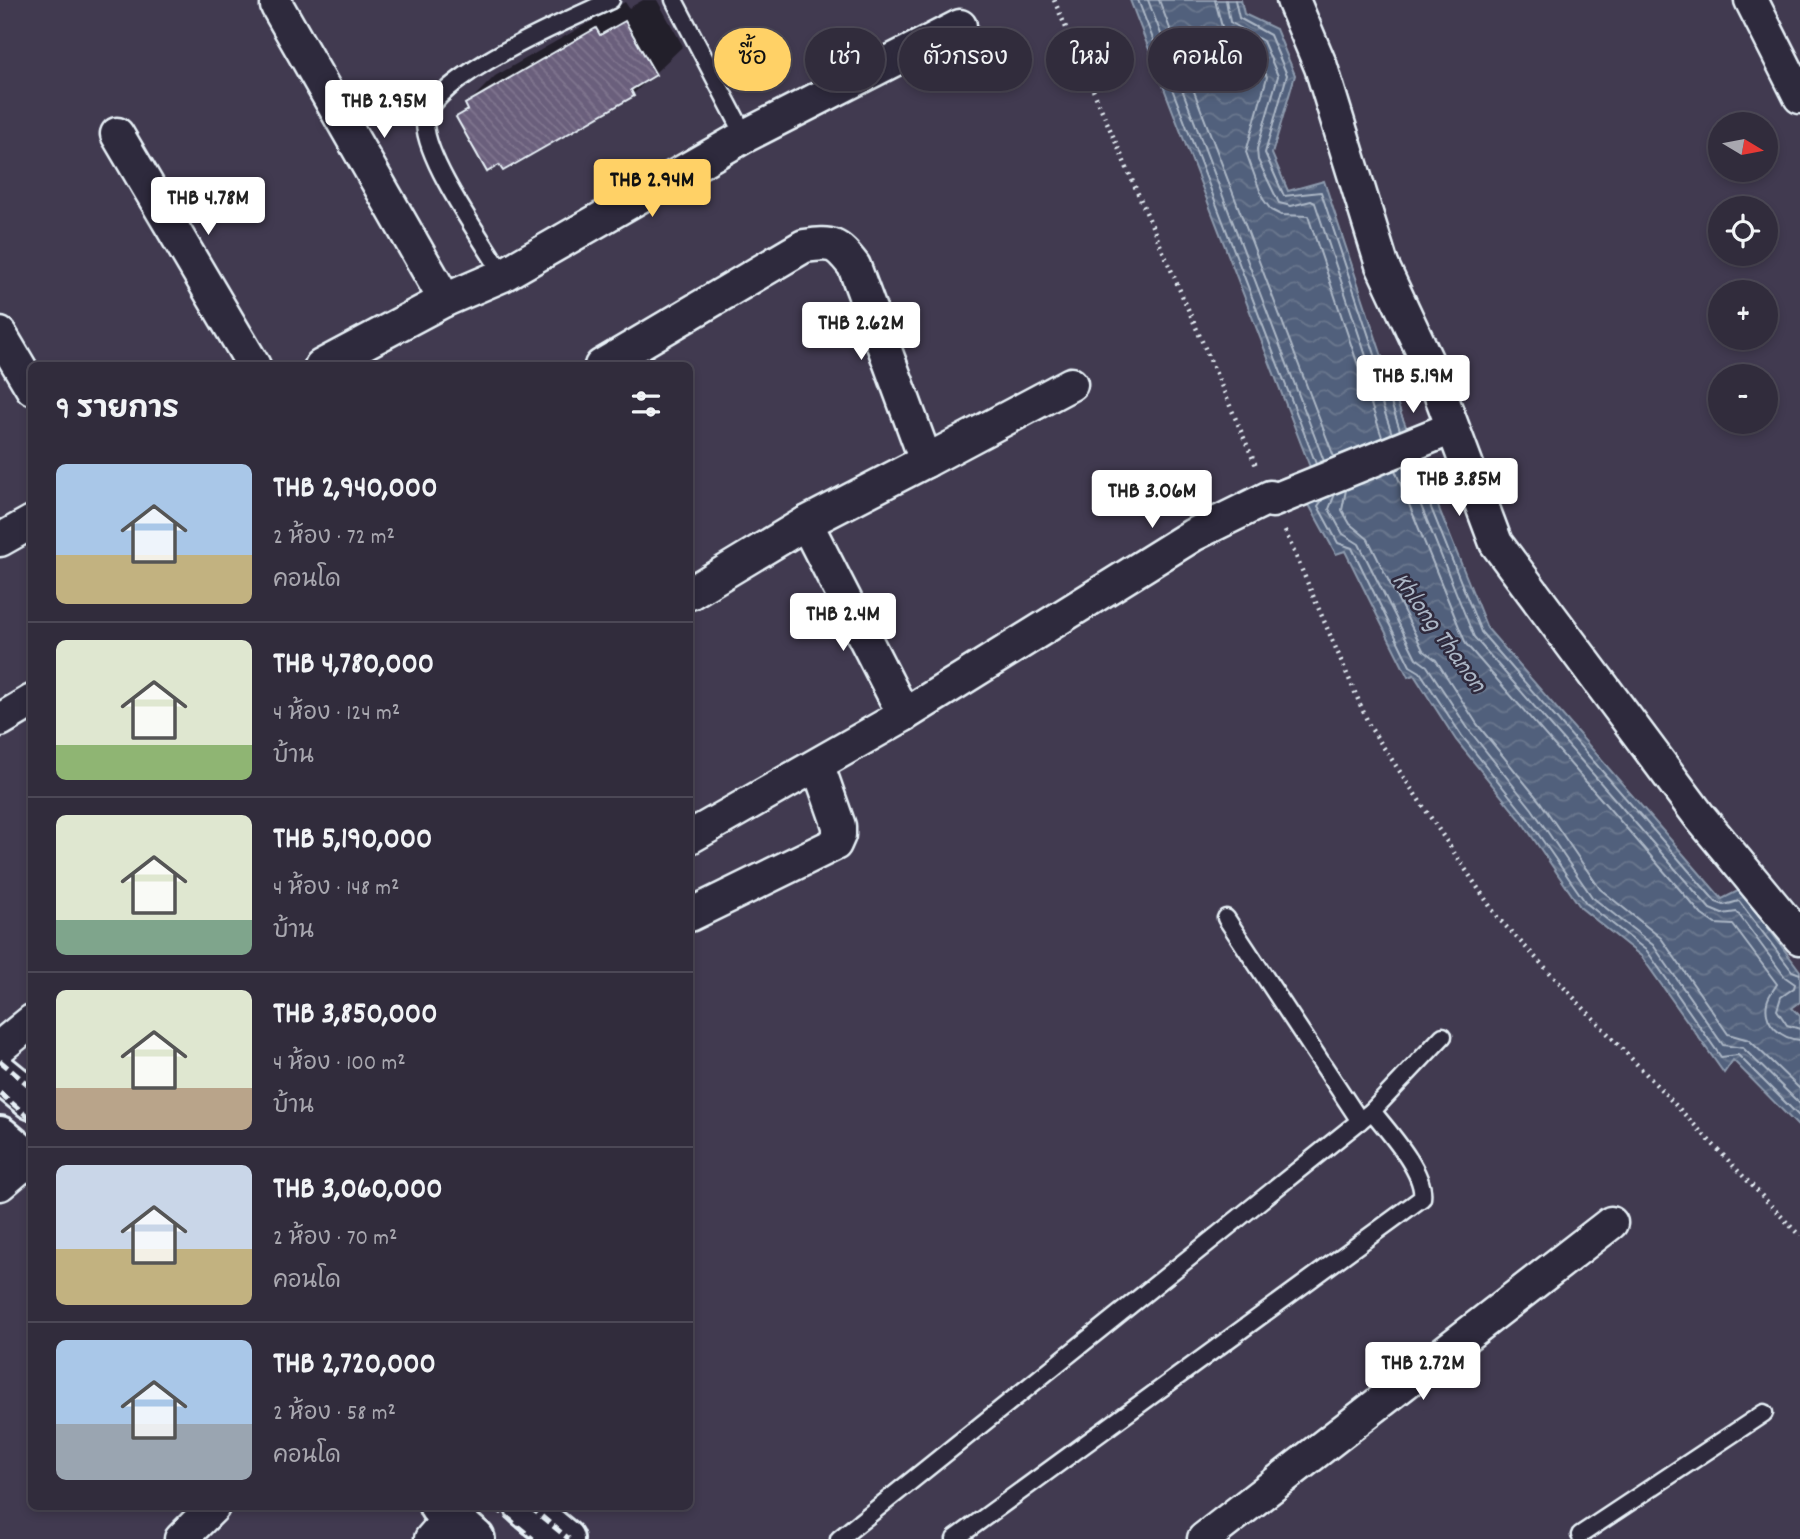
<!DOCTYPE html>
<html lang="th">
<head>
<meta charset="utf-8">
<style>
  body { margin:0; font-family:Dekko,"Playpen Sans Thai",sans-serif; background:#393443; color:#f1f3f6; height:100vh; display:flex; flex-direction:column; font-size:26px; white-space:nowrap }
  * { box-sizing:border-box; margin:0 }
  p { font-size:23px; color:#a8a7af }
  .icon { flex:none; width:38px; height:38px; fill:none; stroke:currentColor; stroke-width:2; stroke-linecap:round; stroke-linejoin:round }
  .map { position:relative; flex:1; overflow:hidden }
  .side { position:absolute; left:28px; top:362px; width:665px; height:1148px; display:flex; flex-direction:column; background:#312c3c; border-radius:10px; box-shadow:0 4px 10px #0003,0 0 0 2px #4c4856 }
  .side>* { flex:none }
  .top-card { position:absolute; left:714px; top:28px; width:665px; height:63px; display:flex; gap:14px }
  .needle { width:46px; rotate:100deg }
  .tools { position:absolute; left:1708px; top:112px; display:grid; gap:14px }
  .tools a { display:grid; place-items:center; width:70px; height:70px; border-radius:50%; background:#312c3c; box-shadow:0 4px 10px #0003,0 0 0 2px #4c4856; font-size:35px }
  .price { position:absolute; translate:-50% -60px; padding:0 16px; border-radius:7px; background:#fff; color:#222; font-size:23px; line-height:46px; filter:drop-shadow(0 2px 4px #0008) }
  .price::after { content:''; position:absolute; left:50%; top:42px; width:21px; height:16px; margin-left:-10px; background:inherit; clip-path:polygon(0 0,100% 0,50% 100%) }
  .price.on { background:#ffd166; color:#111 }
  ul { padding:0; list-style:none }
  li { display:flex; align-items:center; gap:21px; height:175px; padding:0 28px }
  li+li { border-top:2px solid #4c4856 }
  li span { display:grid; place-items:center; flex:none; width:196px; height:140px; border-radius:10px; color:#555 }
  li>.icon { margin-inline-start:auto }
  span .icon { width:84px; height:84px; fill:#fffc; stroke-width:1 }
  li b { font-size:30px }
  h2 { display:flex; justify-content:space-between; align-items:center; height:84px; padding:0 28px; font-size:30px }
  .chip { padding:0 24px; border-radius:32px; background:#312c3c; box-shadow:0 4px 10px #0003,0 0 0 2px #4c4856; font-size:24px; line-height:63px }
  .chip.on { background:#ffd166; color:#111 }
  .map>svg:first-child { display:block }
  .water { fill:url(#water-waves); stroke:#8d9aad; stroke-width:2 }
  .shadow { fill:#0007 }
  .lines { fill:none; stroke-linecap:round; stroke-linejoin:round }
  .shore { stroke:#acb7c6; stroke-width:2 }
  .building { fill:url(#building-back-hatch); stroke:#e8f1f8; stroke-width:2 }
  .lane-casing { stroke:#e8f1f8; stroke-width:21 }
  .street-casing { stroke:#e8f1f8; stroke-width:37 }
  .primary-casing { stroke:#e8f1f8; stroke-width:44 }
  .path { stroke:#e8f1f8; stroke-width:4.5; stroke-dasharray:2 5; stroke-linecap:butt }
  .lane { stroke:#2f2a3d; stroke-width:16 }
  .street { stroke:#2f2a3d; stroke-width:32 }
  .primary { stroke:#2f2a3d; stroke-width:38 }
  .rail { stroke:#e8f1f8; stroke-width:5; stroke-dasharray:10 5; stroke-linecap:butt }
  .labels { text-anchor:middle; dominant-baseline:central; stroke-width:5; stroke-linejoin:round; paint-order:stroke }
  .water-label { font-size:26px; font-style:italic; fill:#acb7c6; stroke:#2f2a3d }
</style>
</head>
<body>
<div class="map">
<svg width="1800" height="1539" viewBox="0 0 1800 1539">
  <defs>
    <pattern id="water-waves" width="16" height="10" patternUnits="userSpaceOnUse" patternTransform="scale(1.75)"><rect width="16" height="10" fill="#51607b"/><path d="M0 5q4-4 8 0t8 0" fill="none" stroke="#6a778e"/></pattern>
    <pattern id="building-back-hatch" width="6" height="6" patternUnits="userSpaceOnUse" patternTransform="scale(1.75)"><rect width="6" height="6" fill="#6b5f7c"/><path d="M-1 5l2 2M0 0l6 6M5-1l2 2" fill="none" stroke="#80768f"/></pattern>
  </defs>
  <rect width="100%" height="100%" fill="#413a50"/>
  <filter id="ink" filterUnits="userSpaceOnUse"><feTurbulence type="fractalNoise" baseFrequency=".0143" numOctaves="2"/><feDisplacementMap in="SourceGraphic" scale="14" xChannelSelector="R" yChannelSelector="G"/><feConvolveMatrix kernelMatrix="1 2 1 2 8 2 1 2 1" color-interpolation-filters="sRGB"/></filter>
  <g filter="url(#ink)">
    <path class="water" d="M1130 0H1241L1244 14 1276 29 1295 75 1272 154 1288 191 1324 181 1401 414 1487 628 1722 899 1740 890 1800 971V1002L1792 1008 1800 1016V1128L1733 1060 1724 1073 1641 956 1581 908 1520 819 1456 740 1414 675 1408 677 1345 551 1336 554 1307 501 1320 493Z"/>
    <path class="shadow" d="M643 0H657L683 46 633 94 504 169 458 117 469 107 467 104 495 76 625 2 629 8Z"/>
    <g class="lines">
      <g class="shore">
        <path d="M1138 0 1316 464"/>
        <path d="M1148 0 1324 461"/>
        <path d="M1159 0 1334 457"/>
        <path d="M1215 0 1222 27 1229 35 1255 49 1267 77 1246 152 1263 199 1271 210 1281 215 1308 216 1382 437"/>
        <path d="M1226 0 1230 22 1263 41 1278 76 1257 149 1258 160 1279 203 1291 206 1311 201 1315 203 1392 434"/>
        <path d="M1235 0 1239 18 1270 35 1287 75 1265 153 1284 196 1321 192 1400 430"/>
        <path d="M1413 463 1481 632 1716 902 1724 905 1739 901 1792 971 1800 974"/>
        <path d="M1405 466 1474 637 1710 909 1722 914 1737 912 1785 977 1795 984 1794 988 1781 997 1777 1010 1787 1025 1800 1029"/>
        <path d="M1395 470 1466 644 1702 915 1715 924 1733 925 1777 984C1774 990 1768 995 1767 1003 1763 1023 1781 1039 1800 1040"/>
        <path d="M1346 490 1342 510 1350 524 1368 539 1423 650 1436 660 1477 724 1541 803 1600 889 1661 938 1728 1034 1749 1040 1800 1089"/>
        <path d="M1335 494 1329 509 1343 534 1359 544 1416 658 1427 666 1469 730 1532 809 1592 897 1653 945 1723 1045 1743 1048 1800 1104"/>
        <path d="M1323 499 1318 506 1338 543 1352 548 1410 666 1420 672 1462 736 1525 815 1586 903 1647 951 1721 1057 1738 1055 1800 1117"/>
      </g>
    </g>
    <path class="building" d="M625 21 656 75 631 90 634 96 503 171 499 165 487 172 456 117 468 110 465 104 596 28 600 35Z"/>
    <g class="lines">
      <g class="lane-casing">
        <g id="lane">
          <path d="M674 0 745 136"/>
          <path d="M503 275C482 239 427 163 425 124 424 79 574 18 611 0"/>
          <path d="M1226 918 1360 1121"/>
          <path d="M1372 1111 1443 1036"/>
          <path d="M1580 1535 1764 1413"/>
          <path d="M839 1539 1372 1111C1388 1131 1426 1173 1422 1198L955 1539"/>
        </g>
      </g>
      <g class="street-casing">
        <g id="street">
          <path d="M1293 0 1321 67 1382 265 1432 372 1496 543 1700 817 1800 938"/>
          <path d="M1751 0 1800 97"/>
          <path d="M277 6 445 300"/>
          <path d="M117 134 254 366"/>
          <path d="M0 334 32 388"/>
          <path d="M321 366 445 300 503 275 745 136 960 26"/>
          <path d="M601 366 804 246C833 242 836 243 854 266L926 461 806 523 690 593"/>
          <path d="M926 461 1071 384"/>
          <path d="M1272 501 1452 428"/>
          <path d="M0 540 32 522"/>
          <path d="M904 715 1193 535 1270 497"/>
          <path d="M0 720 32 701"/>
          <path d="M690 837 904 715 806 523"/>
          <path d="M690 915 835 844 839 835V826L818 766"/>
          <path d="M0 1047 32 1021"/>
          <path d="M0 1184 28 1160"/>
          <path d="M181 1539 213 1507"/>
          <path d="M431 1539 450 1517"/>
          <path d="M1204 1539 1611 1223"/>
        </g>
      </g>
      <g class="primary-casing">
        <g id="primary">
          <path d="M0 1074 32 1100"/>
          <path d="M0 1136 32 1163"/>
          <path d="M439 1507 475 1539"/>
          <path d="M525 1507 564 1539"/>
        </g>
      </g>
      <g class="path">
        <path d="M1054 0 1257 468"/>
        <path d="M1285 531 1370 727 1498 918 1800 1236"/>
      </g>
      <use href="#lane" class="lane"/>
      <use href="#street" class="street"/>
      <use href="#primary" class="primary"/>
      <g class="rail">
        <path d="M0 1061 32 1088"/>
        <path d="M0 1093 32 1120"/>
        <path d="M495 1507 533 1539"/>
        <path d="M530 1507 569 1539"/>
      </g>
    </g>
  </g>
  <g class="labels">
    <g class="water-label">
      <text transform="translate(1438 633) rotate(54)">Khlong Thanon</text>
    </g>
  </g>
</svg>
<div class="tools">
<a><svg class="needle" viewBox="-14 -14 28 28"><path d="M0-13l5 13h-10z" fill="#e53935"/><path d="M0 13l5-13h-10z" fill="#a8a7af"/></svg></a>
<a><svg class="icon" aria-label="locate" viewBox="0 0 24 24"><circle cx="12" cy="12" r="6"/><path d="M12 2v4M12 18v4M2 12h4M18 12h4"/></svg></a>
<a>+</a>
<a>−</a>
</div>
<b class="price" style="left:384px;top:140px">THB 2.95M</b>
<b class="price on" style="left:652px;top:219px">THB 2.94M</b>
<b class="price" style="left:208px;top:237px">THB 4.78M</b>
<b class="price" style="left:861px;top:362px">THB 2.62M</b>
<b class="price" style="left:1413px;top:415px">THB 5.19M</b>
<b class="price" style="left:1459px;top:518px">THB 3.85M</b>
<b class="price" style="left:1152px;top:530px">THB 3.06M</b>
<b class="price" style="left:843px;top:653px">THB 2.4M</b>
<b class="price" style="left:1423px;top:1402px">THB 2.72M</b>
<div class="top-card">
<a class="chip on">ซื้อ</a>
<a class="chip">เช่า</a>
<a class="chip">ตัวกรอง</a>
<a class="chip">ใหม่</a>
<a class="chip">คอนโด</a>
</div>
<section class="side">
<h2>9 รายการ<svg class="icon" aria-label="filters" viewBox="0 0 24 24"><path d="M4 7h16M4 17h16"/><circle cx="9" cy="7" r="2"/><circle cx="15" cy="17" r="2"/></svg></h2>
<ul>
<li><span style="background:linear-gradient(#a9c7e8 65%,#c2b280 0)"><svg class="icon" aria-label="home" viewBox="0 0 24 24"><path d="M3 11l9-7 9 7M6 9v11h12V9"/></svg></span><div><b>THB 2,940,000</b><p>2 ห้อง · 72 m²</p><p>คอนโด</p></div></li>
<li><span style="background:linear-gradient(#dfe7d0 75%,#8fb573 0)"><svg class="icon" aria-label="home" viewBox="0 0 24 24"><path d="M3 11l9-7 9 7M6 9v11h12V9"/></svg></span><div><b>THB 4,780,000</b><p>4 ห้อง · 124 m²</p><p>บ้าน</p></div></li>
<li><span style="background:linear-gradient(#dfe7d0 75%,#7fa58c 0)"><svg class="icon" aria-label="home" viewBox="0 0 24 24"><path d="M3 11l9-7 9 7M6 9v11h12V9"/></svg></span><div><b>THB 5,190,000</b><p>4 ห้อง · 148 m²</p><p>บ้าน</p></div></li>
<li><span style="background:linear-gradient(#dfe7d0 70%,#b9a48a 0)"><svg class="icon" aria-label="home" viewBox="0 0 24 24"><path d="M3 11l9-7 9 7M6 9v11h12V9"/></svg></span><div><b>THB 3,850,000</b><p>4 ห้อง · 100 m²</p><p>บ้าน</p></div></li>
<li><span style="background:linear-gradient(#c9d6e8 60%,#c2b280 0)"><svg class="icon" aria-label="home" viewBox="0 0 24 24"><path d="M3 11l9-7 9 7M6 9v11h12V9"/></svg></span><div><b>THB 3,060,000</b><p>2 ห้อง · 70 m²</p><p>คอนโด</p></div></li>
<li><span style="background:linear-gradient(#a9c7e8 60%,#9aa5b1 0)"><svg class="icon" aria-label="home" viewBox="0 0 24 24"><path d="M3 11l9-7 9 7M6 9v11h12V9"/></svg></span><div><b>THB 2,720,000</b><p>2 ห้อง · 58 m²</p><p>คอนโด</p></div></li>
</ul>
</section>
</div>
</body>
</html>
